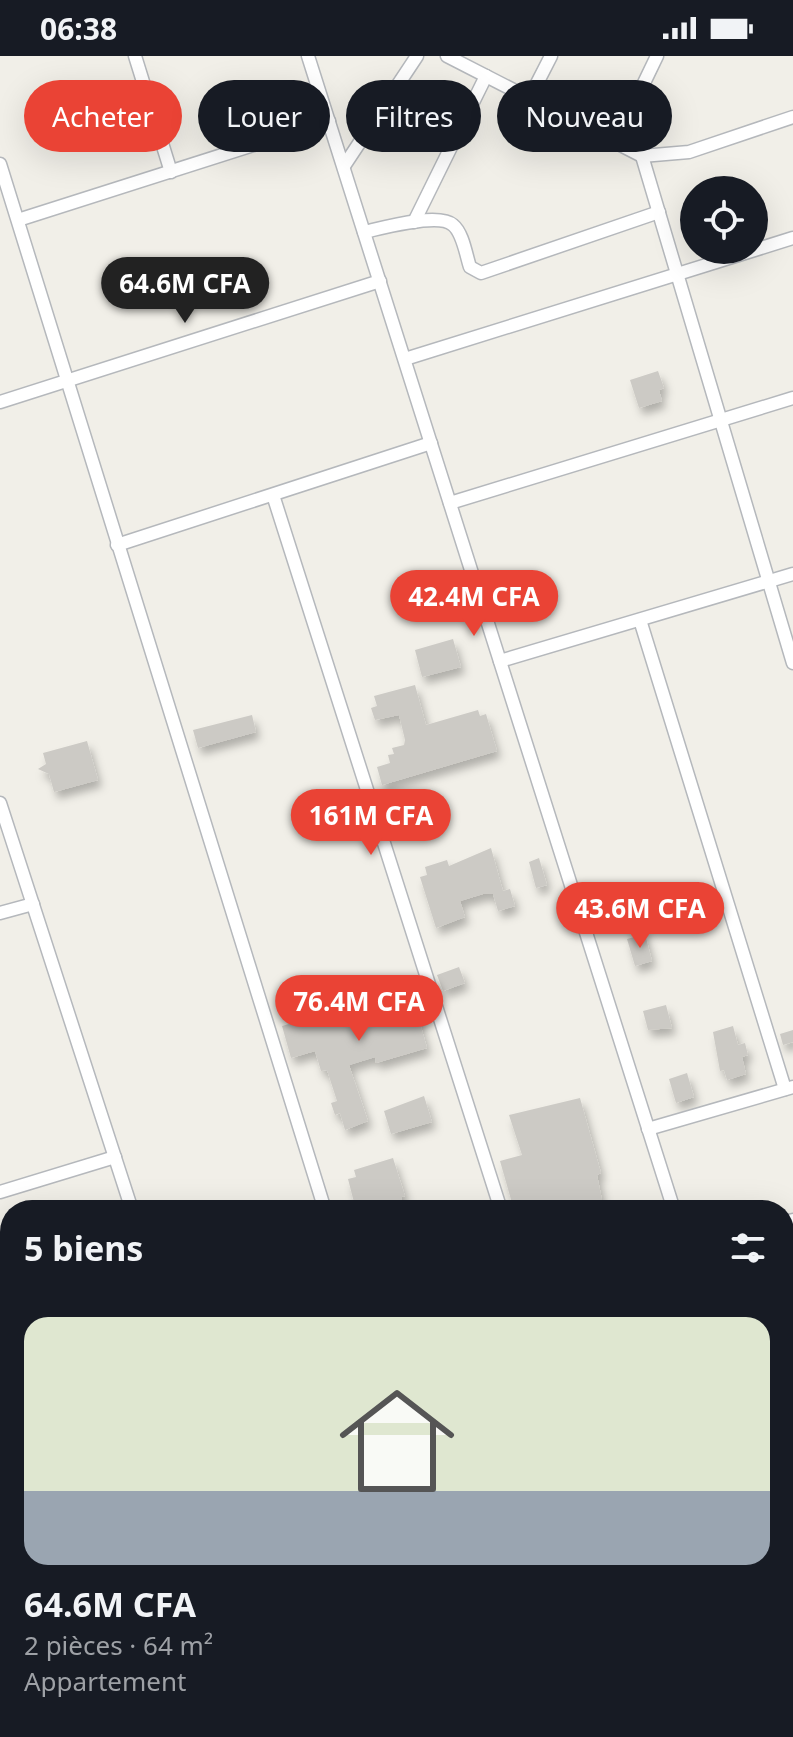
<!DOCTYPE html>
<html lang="fr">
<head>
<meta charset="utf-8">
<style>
  body { margin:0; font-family:"Noto Sans",sans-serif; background:#20242c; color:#f1f3f6; height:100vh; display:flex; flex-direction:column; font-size:30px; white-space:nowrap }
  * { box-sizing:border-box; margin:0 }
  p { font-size:26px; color:#9ea1a6 }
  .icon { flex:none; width:44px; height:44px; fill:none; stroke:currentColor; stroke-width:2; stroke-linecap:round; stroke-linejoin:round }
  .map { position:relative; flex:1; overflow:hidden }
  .panel { position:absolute; left:0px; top:1144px; width:794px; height:538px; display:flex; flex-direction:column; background:#171b24; border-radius:32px 32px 0 0; box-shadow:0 8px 32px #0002 }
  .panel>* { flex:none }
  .hud { position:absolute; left:24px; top:24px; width:746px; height:72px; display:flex; gap:16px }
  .tools { position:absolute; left:680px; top:120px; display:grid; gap:16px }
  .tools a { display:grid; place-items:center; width:88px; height:88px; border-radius:50%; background:#171b24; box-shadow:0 8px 32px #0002; font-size:40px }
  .price { position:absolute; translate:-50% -68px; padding:0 18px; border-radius:28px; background:#ea4335; color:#fff; font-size:26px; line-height:52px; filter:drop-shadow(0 2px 4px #0008) }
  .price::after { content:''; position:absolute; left:50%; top:48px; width:24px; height:18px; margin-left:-12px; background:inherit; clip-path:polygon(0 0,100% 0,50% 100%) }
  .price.selected { background:#222; color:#fff }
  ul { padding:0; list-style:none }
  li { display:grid; align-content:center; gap:16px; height:424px; padding:0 24px }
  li+li { border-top:2px solid #363941 }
  li span { display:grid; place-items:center; height:248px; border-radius:24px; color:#555 }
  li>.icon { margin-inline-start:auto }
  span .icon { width:144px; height:144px; fill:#fffc; stroke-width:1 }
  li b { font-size:34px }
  h2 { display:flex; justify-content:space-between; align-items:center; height:96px; padding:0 24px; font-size:34px }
  .pill { padding:0 28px; border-radius:36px; background:#171b24; box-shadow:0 8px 32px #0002; font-size:28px; line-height:72px }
  .pill.selected { background:#ea4335; color:#fff }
  .status { display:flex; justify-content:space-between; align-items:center; height:56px; padding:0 40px; background:#171b24; direction:ltr }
  .status svg { height:22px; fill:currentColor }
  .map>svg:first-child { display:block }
  .building { fill:#cccac5; filter:url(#shadow) }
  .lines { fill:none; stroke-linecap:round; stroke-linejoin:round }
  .minor-casing { stroke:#b5b8bc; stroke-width:15 }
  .tertiary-casing { stroke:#b5b8bc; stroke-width:19 }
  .primary-casing { stroke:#f2c960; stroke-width:23 }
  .path { stroke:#9cc7a9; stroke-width:3; stroke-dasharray:8 4; stroke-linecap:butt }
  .minor { stroke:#fff; stroke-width:12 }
  .tertiary { stroke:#fff; stroke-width:16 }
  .primary { stroke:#fff2af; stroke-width:20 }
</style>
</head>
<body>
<div class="status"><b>06:38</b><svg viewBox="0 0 49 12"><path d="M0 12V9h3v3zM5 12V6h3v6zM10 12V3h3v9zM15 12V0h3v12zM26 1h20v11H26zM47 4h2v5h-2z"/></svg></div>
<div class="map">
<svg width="793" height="1681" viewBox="0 0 793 1681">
  <defs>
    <filter id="shadow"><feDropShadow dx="4" dy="7" stdDeviation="4" flood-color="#0004"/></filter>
  </defs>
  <rect width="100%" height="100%" fill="#f1efe8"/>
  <g class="building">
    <path d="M658 315 664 332 659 334 662 345 639 352 630 324Z"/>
    <path d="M453 583 461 611 422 621 415 594Z"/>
    <path d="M415 629 426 669 478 654 480 660 486 658 497 695 382 729 377 711 390 707 388 699 394 698 392 692 404 689 405 684 399 659 375 664 371 652 377 650 374 640Z"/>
    <path d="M252 659 256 676 198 692 193 674Z"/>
    <path d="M87 685 98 724 54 736 49 718 38 713 46 708 43 697Z"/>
    <path d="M491 792 503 835 510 833 515 850 498 855 493 838H483L460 845 465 861 436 872 420 821 427 819 425 811 447 804 449 810Z"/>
    <path d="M539 802 547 829 536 832 529 806Z"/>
    <path d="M693 831 698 853 674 858 669 837Z"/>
    <path d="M645 878 652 905 635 910 627 883Z"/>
    <path d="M459 911 465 927 443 935 437 919Z"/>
    <path d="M409 928 427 992 376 1007 375 1001 349 1009 368 1065 345 1074 340 1057 335 1059 331 1047 337 1045 327 1014 321 1015 315 995 291 1002 282 970 299 965 300 970 334 960 360 951 358 944Z"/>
    <path d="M666 949 672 972 648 974 643 955Z"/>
    <path d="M733 970 738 989 745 987 748 999 742 1001 746 1018 727 1024 724 1014 720 1015 713 976Z"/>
    <path d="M793 974V986L783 989 780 978Z"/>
    <path d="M687 1017 694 1041 676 1047 669 1023Z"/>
    <path d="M424 1040 432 1066 391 1078 384 1055Z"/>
    <path d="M580 1042 601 1117 597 1119 604 1154H514L500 1105 522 1099 509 1059Z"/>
    <path d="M393 1102 405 1140 401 1141 405 1154H356L348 1123 356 1121 354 1114Z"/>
  </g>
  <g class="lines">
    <g class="minor-casing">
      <g id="minor">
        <path d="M135 0 171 116"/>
        <path d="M308 0 674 1154"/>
        <path d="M447 0 642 100 689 96 793 61"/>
        <path d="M529 43 551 0"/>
        <path d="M615 87 657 0"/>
        <path d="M642 100 793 607"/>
        <path d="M0 108 325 1154"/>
        <path d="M344 110 417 0"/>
        <path d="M18 164 329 65"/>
        <path d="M414 166 486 20"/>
        <path d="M364 176C382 172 439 156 453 169 463 177 466 199 470 211L481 217 659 156"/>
        <path d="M405 303 793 182"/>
        <path d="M0 346 380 225"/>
        <path d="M273 439 501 1154"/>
        <path d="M450 447 793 342"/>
        <path d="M117 489 431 387"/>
        <path d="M640 564 785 1033"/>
        <path d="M500 605 793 518"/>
        <path d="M0 747 132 1154"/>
        <path d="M0 857 33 848"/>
        <path d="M648 1073 793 1031"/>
        <path d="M0 1136 115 1101"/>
        <path d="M784 1166 793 1164"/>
        <path d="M784 1289 793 1286"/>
        <path d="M0 1290 10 1287"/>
        <path d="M0 1352 10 1382"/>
        <path d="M784 1392 793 1389"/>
        <path d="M0 1456 10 1452"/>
        <path d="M720 1672 733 1681"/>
      </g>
    </g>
    <g class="tertiary-casing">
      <path id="tertiary" d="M254 1672 255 1681"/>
    </g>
    <g class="primary-casing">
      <g id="primary">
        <path d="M784 1447 793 1445"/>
        <path d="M784 1534 793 1532"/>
        <path d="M26 1681 56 1672"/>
        <path d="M307 1681 336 1672"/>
      </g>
    </g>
    <g class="path">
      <path d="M353 1679 374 1672"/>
      <path d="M2 1681 11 1678"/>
    </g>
    <use href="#minor" class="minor"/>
    <use href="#tertiary" class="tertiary"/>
    <use href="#primary" class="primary"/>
  </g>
</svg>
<div class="tools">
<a><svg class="icon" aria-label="locate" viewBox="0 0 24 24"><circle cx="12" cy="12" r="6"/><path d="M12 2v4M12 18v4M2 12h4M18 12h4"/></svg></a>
</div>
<b class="price selected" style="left:185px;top:269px">64.6M CFA</b>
<b class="price" style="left:474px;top:582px">42.4M CFA</b>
<b class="price" style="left:371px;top:801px">161M CFA</b>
<b class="price" style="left:640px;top:894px">43.6M CFA</b>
<b class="price" style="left:359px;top:987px">76.4M CFA</b>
<div class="hud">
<a class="pill selected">Acheter</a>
<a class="pill">Louer</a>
<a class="pill">Filtres</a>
<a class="pill">Nouveau</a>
</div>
<section class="panel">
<h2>5 biens<svg class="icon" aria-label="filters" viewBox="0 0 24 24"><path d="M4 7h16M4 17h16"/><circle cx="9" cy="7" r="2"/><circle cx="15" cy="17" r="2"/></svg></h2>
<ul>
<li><span style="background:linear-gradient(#dfe7d0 70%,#9aa5b1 0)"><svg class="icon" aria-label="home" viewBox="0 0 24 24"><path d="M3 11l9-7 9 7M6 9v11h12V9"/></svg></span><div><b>64.6M CFA</b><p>2 pièces · 64 m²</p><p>Appartement</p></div></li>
</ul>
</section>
</div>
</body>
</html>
